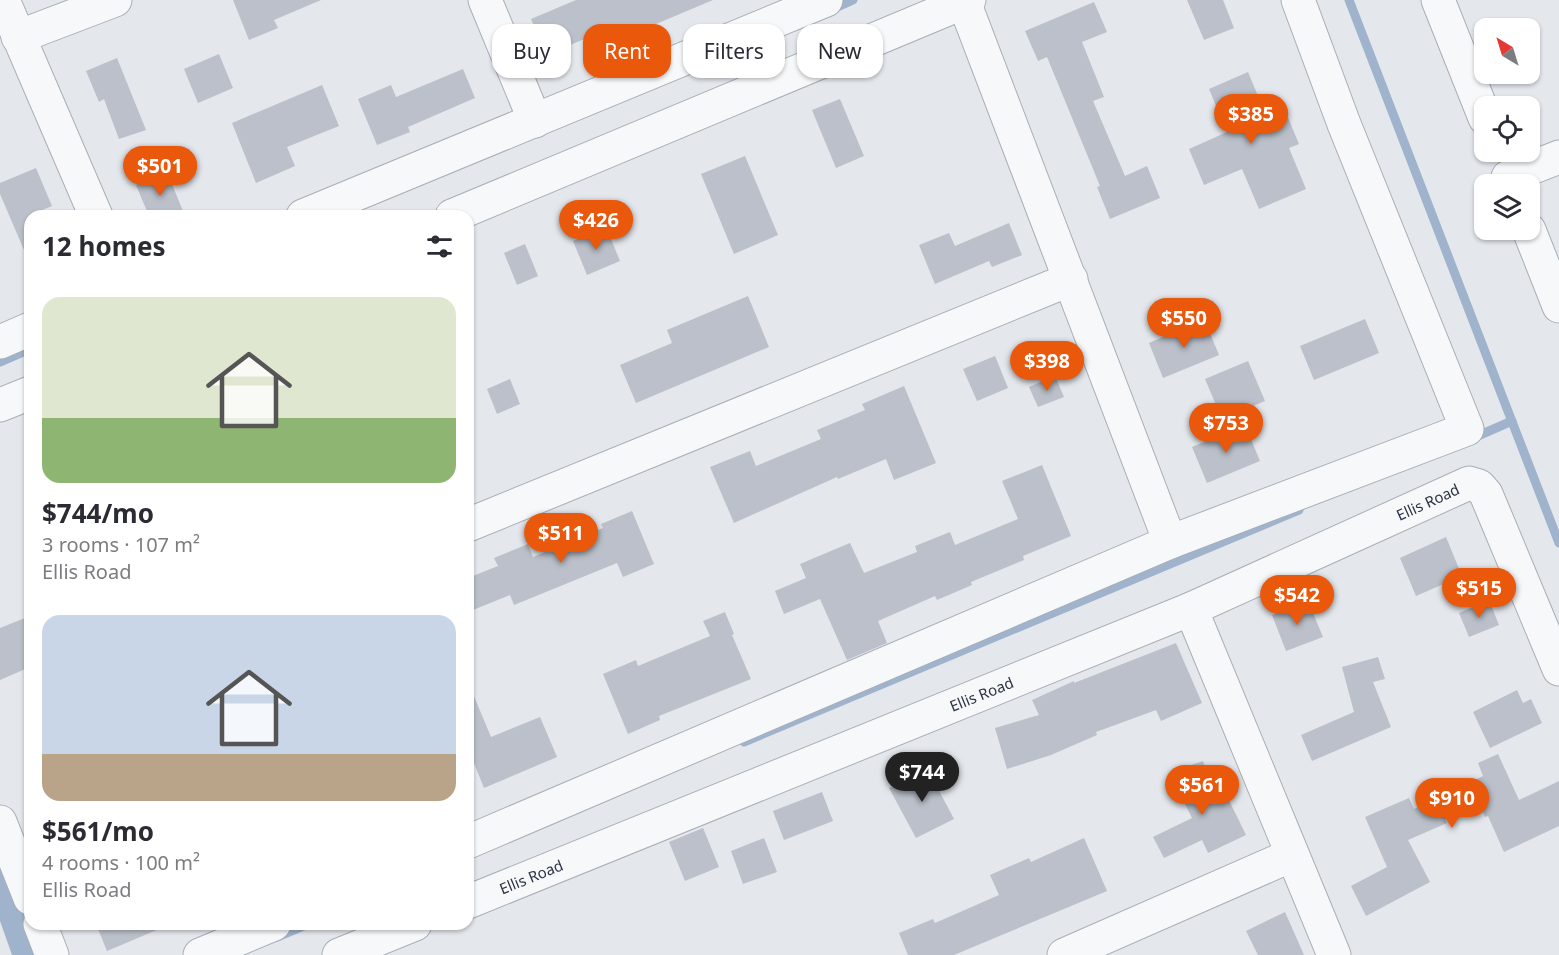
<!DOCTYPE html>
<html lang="en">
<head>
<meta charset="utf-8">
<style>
  body { margin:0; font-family:"Noto Sans",sans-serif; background:#f2f2f3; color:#2b2b33; height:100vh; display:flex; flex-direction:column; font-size:22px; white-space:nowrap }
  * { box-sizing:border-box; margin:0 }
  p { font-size:20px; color:#7c7c81 }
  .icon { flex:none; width:33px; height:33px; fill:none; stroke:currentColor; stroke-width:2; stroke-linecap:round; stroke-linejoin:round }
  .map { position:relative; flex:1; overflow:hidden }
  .drawer { position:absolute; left:24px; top:210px; width:450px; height:720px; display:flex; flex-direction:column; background:#fff; border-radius:18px; box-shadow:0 2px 4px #0004 }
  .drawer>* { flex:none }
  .hud { position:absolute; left:492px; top:24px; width:570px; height:54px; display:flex; gap:12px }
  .needle { width:39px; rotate:322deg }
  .buttons { position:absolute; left:1474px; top:18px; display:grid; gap:12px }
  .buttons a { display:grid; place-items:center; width:66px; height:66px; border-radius:12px; background:#fff; box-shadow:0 2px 4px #0004; font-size:30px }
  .price { position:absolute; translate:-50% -51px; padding:0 14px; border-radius:21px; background:#ea580c; color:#fff; font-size:20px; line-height:39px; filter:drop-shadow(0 2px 3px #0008) }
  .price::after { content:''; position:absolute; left:50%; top:36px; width:18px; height:14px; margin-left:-9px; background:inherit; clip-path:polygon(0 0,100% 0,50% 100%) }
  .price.selected { background:#222; color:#fff }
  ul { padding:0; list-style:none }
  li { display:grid; align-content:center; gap:12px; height:318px; padding:0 18px }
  li span { display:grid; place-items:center; height:186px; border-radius:18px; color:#555 }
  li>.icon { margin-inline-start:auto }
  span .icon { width:108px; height:108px; fill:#fffc; stroke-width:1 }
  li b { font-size:26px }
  h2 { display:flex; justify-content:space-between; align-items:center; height:72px; padding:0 18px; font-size:26px }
  .chip { padding:0 21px; border-radius:18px; background:#fff; box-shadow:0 2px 4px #0004; font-size:21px; line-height:54px }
  .chip.selected { background:#ea580c; color:#fff }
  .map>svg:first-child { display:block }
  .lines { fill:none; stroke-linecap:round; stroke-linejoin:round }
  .stream { stroke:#9fb4cc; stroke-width:9 }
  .canal { stroke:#9fb4cc; stroke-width:32 }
  .building { fill:#bbc0ca }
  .minor-casing { stroke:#a9aeb7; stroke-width:35 }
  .minor { stroke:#f7f8fa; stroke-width:33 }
  .labels { text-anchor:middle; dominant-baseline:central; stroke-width:6; stroke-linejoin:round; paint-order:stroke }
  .street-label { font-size:15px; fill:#2b3445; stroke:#f4f6f9 }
</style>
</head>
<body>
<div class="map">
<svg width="1559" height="955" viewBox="0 0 1559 955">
  <rect width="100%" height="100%" fill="#e4e7ec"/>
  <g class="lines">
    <g class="stream">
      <path d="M1349 0 1559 543"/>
      <path d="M831 10 853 0"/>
      <path d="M0 362 30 349"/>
      <path d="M1473 438 1512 421"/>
      <path d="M744 742 1299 510"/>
      <path d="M277 937 308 924"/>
    </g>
    <path class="canal" d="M0 873 29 955"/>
  </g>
  <g class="building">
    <path d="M233 0H321L274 20 278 28 249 40Z"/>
    <path d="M576 0H713L599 48 594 35 546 55 531 19Z"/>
    <path d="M1187 0H1223L1234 28 1204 40Z"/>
    <path d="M1094 2 1107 32 1082 42 1104 97 1093 101 1125 176 1147 166 1160 198 1110 219 1097 187 1100 186 1047 57 1038 61 1025 31Z"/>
    <path d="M219 54 233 88 198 103 184 69Z"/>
    <path d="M117 58 146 130 119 139 104 99 99 102 86 71Z"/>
    <path d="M463 69 475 98 408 127 410 132 377 145 358 99 391 85 396 97Z"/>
    <path d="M1248 72 1266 115 1284 108 1299 144 1289 148 1306 189 1259 209 1242 169 1204 185 1189 149 1227 132 1209 89Z"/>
    <path d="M322 85 339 126 287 147 295 166 256 183 232 123Z"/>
    <path d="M840 99 864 156 836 168 812 110Z"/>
    <path d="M745 156 778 235 734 254 701 174Z"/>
    <path d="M36 168 52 206 30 215V264L0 194V183Z"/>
    <path d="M167 172 185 216H149L136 185Z"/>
    <path d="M1009 223 1022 255 992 267 989 261 935 284 919 245 949 233 955 246Z"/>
    <path d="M606 227 620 261 587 275 573 241Z"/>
    <path d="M525 244 538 276 517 285 504 253Z"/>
    <path d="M748 296 769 347 636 403 620 365 672 343 667 330Z"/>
    <path d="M1204 319 1219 355 1163 378 1149 343Z"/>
    <path d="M1365 319 1379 353 1314 380 1300 346Z"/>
    <path d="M995 356 1008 388 977 401 963 369Z"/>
    <path d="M1248 361 1265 401 1222 419 1205 379Z"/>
    <path d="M1055 376 1064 397 1038 407 1029 387Z"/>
    <path d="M510 379 520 404 497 414 487 389Z"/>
    <path d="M904 386 936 463 894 480 886 459 838 479 837 477 734 523 710 467 750 451 756 466 821 439 817 430 865 410 862 404Z"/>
    <path d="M1245 425 1260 461 1207 483 1192 447Z"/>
    <path d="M1042 465 1071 536 1023 556 1024 560 971 582 972 585 937 600 935 596 878 621 887 643 847 660 820 599 784 614 775 591 806 578 800 564 850 543 864 573 917 552 915 546 950 532 955 545 1018 519 1002 481Z"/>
    <path d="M632 511 654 564 623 577 617 563 514 605 510 595 468 612V578L498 566 494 558 528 544 533 557 603 528 601 524Z"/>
    <path d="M1446 537 1462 576 1416 596 1400 558Z"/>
    <path d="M1489 600 1499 625 1469 637 1459 613Z"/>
    <path d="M1308 601 1323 637 1286 651 1272 615Z"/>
    <path d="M725 612 734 634 732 635 751 679 659 716 660 720 628 734 603 674 636 660 638 666 710 636 703 621Z"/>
    <path d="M30 616V667L0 680V628Z"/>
    <path d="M1176 643 1202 703 1161 721 1156 710 1096 732 1097 735 1051 755 1007 769 995 728 1039 715 1032 700 1074 681V683Z"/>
    <path d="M1378 657 1385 679 1373 682 1391 727 1312 761 1301 735 1354 712 1342 667Z"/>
    <path d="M468 682 491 737 540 717 557 757 484 788 468 748Z"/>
    <path d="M1517 690 1523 703 1531 699 1542 723 1490 748 1473 712Z"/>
    <path d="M1498 754 1519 800 1559 781V826L1504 852 1488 816 1485 817 1480 804 1445 819 1447 823 1408 840 1430 882 1366 916 1351 886 1387 867 1365 817 1409 798 1414 809 1483 776 1478 763Z"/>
    <path d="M1203 761 1213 791 1222 786 1246 835 1208 853 1202 840 1164 858 1153 837 1192 818 1185 804 1187 803 1177 770Z"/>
    <path d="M927 768 954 819 916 838 889 788Z"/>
    <path d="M822 792 833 821 784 840 773 811Z"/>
    <path d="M703 828 719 867 685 881 669 842Z"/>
    <path d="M764 838 777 872 743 884 731 851Z"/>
    <path d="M1084 838 1107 891 954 955H908L899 933 933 919 935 923 999 895 990 875 1029 858 1031 862Z"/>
    <path d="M1285 912 1304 955H1258L1246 931Z"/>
    <path d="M96 924H171L107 951Z"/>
  </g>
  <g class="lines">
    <g class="minor-casing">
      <g id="minor">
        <path d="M3 0 96 216"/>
        <path d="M485 0 535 121"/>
        <path d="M1438 0 1485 118"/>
        <path d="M964 2 1170 542"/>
        <path d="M18 37 115 0"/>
        <path d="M1508 177 1559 157"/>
        <path d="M303 216 826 0"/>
        <path d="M452 216 969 0"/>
        <path d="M1529 230 1559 306"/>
        <path d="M0 342 30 329"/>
        <path d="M0 405 30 393"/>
        <path d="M468 525 1071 279"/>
        <path d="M1191 609 1334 955"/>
        <path d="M0 822 30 898"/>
        <path d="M468 842 1170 542 1467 429 1344 124 1298 0"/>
        <path id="s1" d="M468 902 1191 609 1469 483 1479 486 1486 494 1559 669"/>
        <path d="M40 924 52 955"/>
        <path d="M200 955 274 924"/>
        <path d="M339 955 415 924"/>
        <path d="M1064 955 1292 855"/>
      </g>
    </g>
    <use href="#minor" class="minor"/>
  </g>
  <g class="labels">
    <g class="street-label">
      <text stroke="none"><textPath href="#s1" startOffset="1040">Ellis Road</textPath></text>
      <text stroke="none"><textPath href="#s1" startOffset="554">Ellis Road</textPath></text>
      <text stroke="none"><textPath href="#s1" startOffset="68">Ellis Road</textPath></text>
    </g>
  </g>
</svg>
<div class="buttons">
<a><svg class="needle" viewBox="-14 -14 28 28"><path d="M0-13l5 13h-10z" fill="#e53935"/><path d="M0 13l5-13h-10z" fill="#7c7c81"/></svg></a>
<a><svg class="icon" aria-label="locate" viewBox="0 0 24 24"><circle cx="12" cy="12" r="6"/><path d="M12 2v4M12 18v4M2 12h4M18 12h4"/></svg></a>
<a><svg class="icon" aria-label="layers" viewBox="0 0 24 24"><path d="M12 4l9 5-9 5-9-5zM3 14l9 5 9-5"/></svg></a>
</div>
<b class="price" style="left:1251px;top:145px">$385</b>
<b class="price" style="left:160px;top:197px">$501</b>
<b class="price" style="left:596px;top:251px">$426</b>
<b class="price" style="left:1184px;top:349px">$550</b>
<b class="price" style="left:1047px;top:392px">$398</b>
<b class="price" style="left:1226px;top:454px">$753</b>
<b class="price" style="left:561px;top:564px">$511</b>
<b class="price" style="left:1479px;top:619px">$515</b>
<b class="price" style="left:1297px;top:626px">$542</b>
<b class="price selected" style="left:922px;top:803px">$744</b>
<b class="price" style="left:1202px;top:816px">$561</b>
<b class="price" style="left:1452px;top:829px">$910</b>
<div class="hud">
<a class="chip">Buy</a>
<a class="chip selected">Rent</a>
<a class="chip">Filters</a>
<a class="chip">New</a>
</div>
<section class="drawer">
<h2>12 homes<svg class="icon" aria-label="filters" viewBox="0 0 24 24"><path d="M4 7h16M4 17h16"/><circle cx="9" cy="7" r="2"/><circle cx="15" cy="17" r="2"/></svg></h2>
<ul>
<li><span style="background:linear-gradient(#dfe7d0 65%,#8fb573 0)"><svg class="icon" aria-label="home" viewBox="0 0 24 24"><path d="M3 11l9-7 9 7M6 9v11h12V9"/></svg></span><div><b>$744/mo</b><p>3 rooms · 107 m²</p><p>Ellis Road</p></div></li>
<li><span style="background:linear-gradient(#c9d6e8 75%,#b9a48a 0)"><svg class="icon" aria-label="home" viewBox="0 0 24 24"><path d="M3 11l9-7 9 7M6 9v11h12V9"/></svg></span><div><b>$561/mo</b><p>4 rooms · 100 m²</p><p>Ellis Road</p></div></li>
</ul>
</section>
</div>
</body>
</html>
